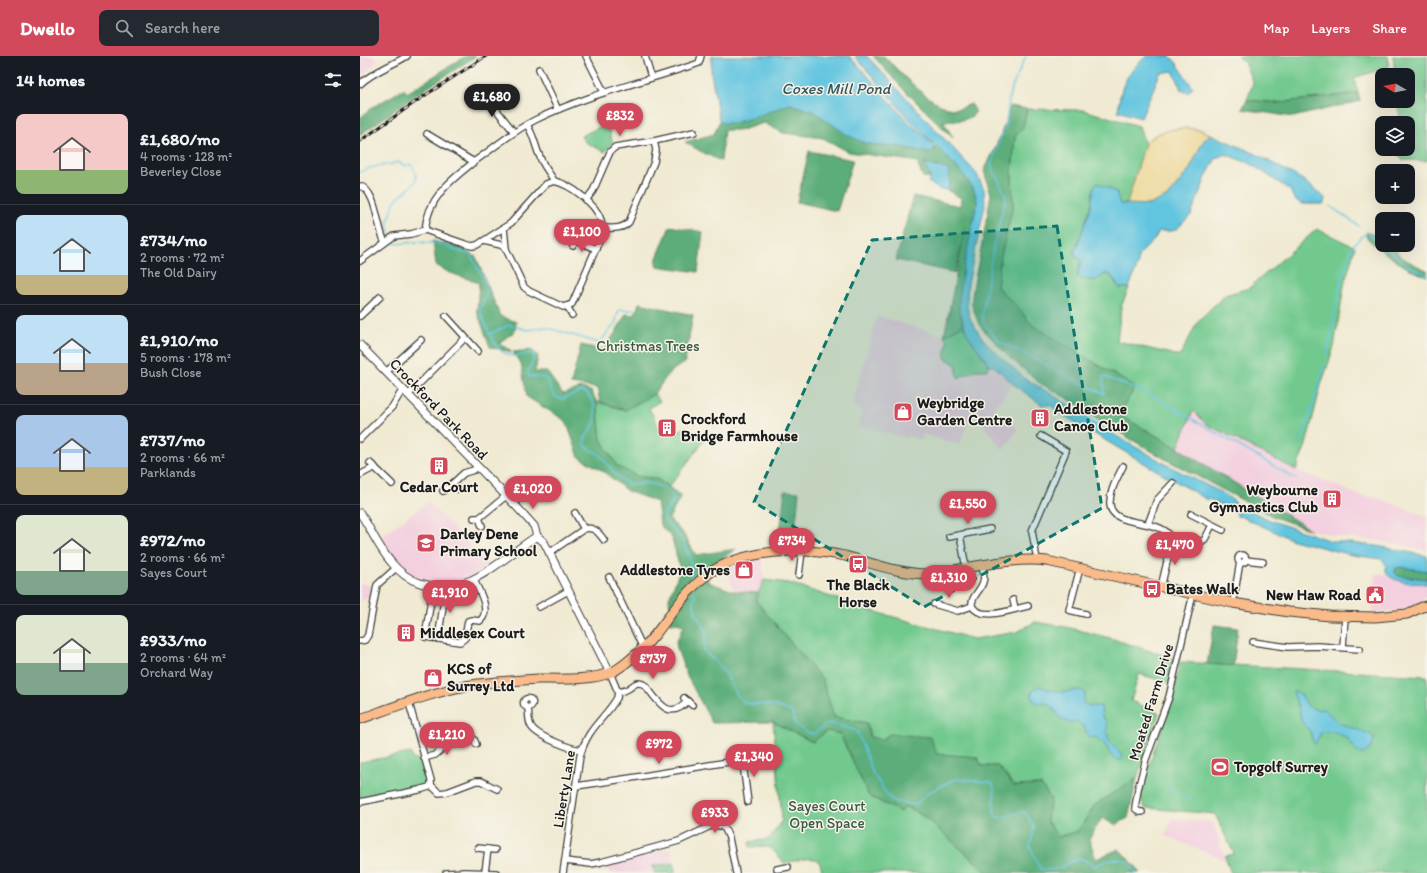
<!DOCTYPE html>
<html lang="en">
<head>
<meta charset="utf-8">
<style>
  body { margin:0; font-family:Itim,sans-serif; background:#242831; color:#f1f3f6; height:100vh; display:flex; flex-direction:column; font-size:15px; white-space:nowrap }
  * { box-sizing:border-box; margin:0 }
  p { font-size:13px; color:#9ea1a6 }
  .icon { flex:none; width:22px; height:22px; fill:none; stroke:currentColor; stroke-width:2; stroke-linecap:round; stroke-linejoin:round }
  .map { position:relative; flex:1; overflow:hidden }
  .side { display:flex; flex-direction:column; background:#171b24; width:360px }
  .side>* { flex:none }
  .needle { width:26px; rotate:279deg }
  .tools { position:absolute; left:1015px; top:12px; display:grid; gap:8px }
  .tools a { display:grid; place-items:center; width:40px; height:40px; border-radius:8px; background:#171b24; box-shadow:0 4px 16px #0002; font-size:20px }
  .price { position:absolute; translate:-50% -34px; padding:0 9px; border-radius:14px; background:#d1495b; color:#fff; font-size:13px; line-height:26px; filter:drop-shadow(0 1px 2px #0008) }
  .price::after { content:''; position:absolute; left:50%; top:24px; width:12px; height:9px; margin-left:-6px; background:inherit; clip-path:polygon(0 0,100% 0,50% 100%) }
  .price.active { background:#222; color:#fff }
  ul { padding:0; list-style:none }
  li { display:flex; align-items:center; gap:12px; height:100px; padding:0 16px }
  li+li { border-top:1px solid #363941 }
  li span { display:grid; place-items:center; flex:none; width:112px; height:80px; border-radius:8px; color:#555 }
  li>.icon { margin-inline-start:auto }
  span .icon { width:48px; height:48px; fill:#fffc; stroke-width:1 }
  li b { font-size:17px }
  h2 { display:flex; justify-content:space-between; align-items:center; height:48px; padding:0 16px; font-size:17px }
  header { display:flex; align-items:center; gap:24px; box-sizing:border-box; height:56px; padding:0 20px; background:#d1495b; color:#fff }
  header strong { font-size:19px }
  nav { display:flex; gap:22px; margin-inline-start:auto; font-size:14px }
  .search { width:280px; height:36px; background:#242831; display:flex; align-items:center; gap:10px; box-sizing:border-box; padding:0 14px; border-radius:8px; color:#9ea1a6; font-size:15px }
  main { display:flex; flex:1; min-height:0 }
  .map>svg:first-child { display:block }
  .built { fill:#f3cfdf }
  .green { fill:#71c98e; stroke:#467255 }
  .forest { fill:#5cad79; stroke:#3c644a }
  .sand { fill:#eeda9e; stroke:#857b5d }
  .water { fill:#62c5e0; stroke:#3f707e }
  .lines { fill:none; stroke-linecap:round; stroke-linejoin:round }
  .stream { stroke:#62c5e0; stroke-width:1.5 }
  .minor-casing { stroke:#3c3b37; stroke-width:8 }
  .tertiary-casing { stroke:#3c3b37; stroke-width:9 }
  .primary-casing { stroke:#3c3b37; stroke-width:11 }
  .minor { stroke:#fff; stroke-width:5.5 }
  .tertiary { stroke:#fff; stroke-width:7 }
  .primary { stroke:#fabb8b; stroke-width:9 }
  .rail-casing { stroke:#1c1c1c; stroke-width:3 }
  .rail { stroke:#f7f3e8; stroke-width:1.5; stroke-dasharray:4.5; stroke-linecap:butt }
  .marked { fill:#0f766e; fill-opacity:0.2; stroke:#0f766e; stroke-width:3; stroke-dasharray:8 5; stroke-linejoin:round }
  .labels { text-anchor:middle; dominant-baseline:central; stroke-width:3; stroke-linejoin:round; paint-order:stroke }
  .park-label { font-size:15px; fill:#3a5944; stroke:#f7f3e8 }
  .poi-label { font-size:15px; font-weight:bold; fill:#1c1c1c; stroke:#f7f3e8; text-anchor:start }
  .street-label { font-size:15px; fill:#1c1c1c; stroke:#f7f3e8 }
  .water-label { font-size:16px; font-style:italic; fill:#345761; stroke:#f7f3e8 }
</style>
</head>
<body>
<header>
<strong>Dwello</strong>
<div class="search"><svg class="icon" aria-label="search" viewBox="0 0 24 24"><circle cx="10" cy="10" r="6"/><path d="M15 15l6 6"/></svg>Search here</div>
<nav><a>Map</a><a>Layers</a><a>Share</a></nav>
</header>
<main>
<section class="side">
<h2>14 homes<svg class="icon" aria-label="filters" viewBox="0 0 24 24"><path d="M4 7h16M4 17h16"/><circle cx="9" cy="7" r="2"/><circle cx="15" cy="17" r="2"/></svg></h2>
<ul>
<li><span style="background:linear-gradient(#f6c9c9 70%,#8fb573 0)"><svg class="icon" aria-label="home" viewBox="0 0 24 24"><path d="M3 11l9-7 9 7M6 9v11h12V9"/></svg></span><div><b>£1,680/mo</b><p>4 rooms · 128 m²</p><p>Beverley Close</p></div></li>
<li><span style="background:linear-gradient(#bfe0f5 75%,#c2b280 0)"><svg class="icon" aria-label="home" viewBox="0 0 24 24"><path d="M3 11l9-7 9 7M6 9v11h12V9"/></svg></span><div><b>£734/mo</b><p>2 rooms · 72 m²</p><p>The Old Dairy</p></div></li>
<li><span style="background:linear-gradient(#bfe0f5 60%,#b9a48a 0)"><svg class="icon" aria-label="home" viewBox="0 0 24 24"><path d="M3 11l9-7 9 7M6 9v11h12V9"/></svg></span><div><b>£1,910/mo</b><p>5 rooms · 178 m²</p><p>Bush Close</p></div></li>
<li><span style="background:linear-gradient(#a9c7e8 65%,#c2b280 0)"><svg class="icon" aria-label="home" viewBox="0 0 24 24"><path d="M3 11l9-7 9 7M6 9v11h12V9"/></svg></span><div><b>£737/mo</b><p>2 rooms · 66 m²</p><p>Parklands</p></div></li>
<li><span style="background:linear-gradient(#dfe7d0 70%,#7fa58c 0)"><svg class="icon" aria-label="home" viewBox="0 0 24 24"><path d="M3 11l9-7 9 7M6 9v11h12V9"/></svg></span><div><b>£972/mo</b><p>2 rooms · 66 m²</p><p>Sayes Court</p></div></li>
<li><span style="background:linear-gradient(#dfe7d0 60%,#7fa58c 0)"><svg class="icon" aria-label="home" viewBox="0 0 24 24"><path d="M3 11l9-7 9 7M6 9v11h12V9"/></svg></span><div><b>£933/mo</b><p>2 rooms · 64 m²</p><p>Orchard Way</p></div></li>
</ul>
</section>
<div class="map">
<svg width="1067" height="817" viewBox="0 0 1067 817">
  <rect width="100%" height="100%" fill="#f7f3e8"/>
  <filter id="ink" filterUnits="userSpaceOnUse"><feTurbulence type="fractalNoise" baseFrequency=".025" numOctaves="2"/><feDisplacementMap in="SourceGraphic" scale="8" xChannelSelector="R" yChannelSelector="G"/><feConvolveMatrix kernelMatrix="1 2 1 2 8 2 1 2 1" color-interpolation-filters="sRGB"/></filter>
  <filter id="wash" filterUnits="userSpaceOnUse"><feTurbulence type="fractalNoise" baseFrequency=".012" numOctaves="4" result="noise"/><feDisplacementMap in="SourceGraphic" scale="16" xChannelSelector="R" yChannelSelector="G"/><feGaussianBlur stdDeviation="0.9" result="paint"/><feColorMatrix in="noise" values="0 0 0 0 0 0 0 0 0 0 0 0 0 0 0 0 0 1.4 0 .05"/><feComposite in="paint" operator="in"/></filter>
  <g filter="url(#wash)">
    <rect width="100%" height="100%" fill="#f0ead2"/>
    <g class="built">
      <path d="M0 0H12L18 5 0 21Z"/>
      <path d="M517 260 584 280 587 284 585 302 596 309 603 319 616 314H627L630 310H634L653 328 632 354 658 373 643 394 616 359 610 358 600 389 563 378 562 384 547 380 546 382 498 370 502 355 492 350Z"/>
      <path d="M833 355 846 368 936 414 999 439 1020 443 1067 461V494L1019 485 980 481 951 474 818 392Z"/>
      <path d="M68 446 114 494 128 509 119 516 107 522 94 525 77 526 56 521 42 512 32 502 20 481Z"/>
      <path d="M402 501 404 524 398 537 373 535 367 512Z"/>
      <path d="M1015 518H1027L1030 521 1050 527 1067 528V538L1058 550 1040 554 1012 557Z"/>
      <path d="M0 527 14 531 12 541 0 545Z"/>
      <path d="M812 762 853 766 866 804 805 780Z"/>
      <path d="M311 792 316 817H249L250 807Z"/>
    </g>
    <g class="green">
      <path d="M877 0H1028L1029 11 994 22 998 37 918 47 887 44 893 27 885 8Z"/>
      <path d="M1033 0H1067V105L1043 104 1039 100 1040 93H1048V67H1041L1037 45H1048V19H1035Z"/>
      <path d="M667 53 723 54 779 70 785 88 767 148H760L734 131 731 151 714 197 716 201 721 205 717 219 747 218 750 219 759 232H769L761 251 757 285 820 300 838 265 865 239 889 232 957 173 995 191 984 230 974 291 961 329 946 389 936 414 846 368 833 355 818 392 759 359 775 331 672 269 656 249 637 231 641 200 653 149 652 116 655 81 663 71Z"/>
      <path d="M248 67 253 89 249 90 245 96 225 86 221 80Z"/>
      <path d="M603 269 612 285 630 310 627 314H616L598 322 596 309 585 302 587 284 584 280Z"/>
      <path d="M294 338 300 345 289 352 304 382 326 371 345 383 309 431 297 423 276 420 257 410 241 384 237 346 265 354Z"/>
      <path d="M404 524 429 527 516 556 614 583 657 576 675 566 706 571 750 582 815 603 809 627 779 618 771 645 799 657 777 722 735 749 718 775 697 781 687 765 691 743 681 729 654 730 638 710H622L617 701 577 698 530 678 523 684 510 681 507 667 474 661 462 623 395 544Z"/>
      <path d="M820 606 1067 620V817H871L865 800 874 798 855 758 785 752 781 742 786 719 814 634Z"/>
      <path d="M413 666 453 686 467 674 480 678 509 740 541 756 546 750 566 762 628 817H463C461 813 461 808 458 805 453 799 432 806 424 807 411 792 412 789 390 791L389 786 409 783 422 764Z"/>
      <path d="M51 697 53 704 61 703 67 728 0 742V706Z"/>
      <path d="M314 807 315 817H294L293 810Z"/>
    </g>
    <g class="forest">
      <path d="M106 0H116L53 41 0 79V62L13 51 44 33 47 37Z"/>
      <path d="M513 0H524C538 14 575 55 596 53 600 53 606 50 611 48L616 56C608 66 595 65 583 65L593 82 542 32Z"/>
      <path d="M998 37 1000 45 933 61 882 53 887 44 918 47Z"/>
      <path d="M427 48H430L455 56 504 87 521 90H538L570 96 577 91C591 105 615 126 617 146L599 251 603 269 584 280 606 170 595 217 536 204 553 140 600 150 601 142 587 134 590 127 588 113 572 110 565 107 571 123 563 121 558 110 559 106 489 96 463 82 423 77 404 67 381 74H364L361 105 340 95 325 86 354 78 360 64C371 74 414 53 427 48Z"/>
      <path d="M650 50 667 53 663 71 655 81 652 116 653 149 641 200 637 231 656 249 672 269 775 331 759 359 818 392 951 474 914 461 805 403 731 360 717 348 678 326 648 300 619 269 611 247 614 227 624 177 631 138 624 115C635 94 644 73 650 50Z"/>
      <path d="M449 95 493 104 477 155 437 146Z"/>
      <path d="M310 170 343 176 338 216 296 210 297 202Z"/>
      <path d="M1007 176 1022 183V189H1032C1035 192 1037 197 1040 200 1044 203 1063 213 1067 214V220C1046 214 1022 196 1006 181Z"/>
      <path d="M73 185 99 191 116 201 140 260 156 266 155 275 139 287 153 296 171 294 178 300 175 316H187L203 338 221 332 231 335 237 346 241 384 257 410 276 420 297 423 321 440 309 463 322 476 336 499 376 493 347 514 348 526 373 535 398 537 396 545 462 623 474 661 507 667 510 681 522 684 529 678 570 681 577 698 617 701 622 710H638L654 730 681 729 691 743 687 765 698 781 718 775 735 749 777 722 768 762 755 769 742 762 729 783 736 803 759 793 780 815 779 817H628L566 762 546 750 541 756 509 740 480 678 467 675 453 686 413 666 352 667 327 620 317 593 316 586 324 570 318 567 311 568 309 542 320 514 312 482 300 469 297 446 267 435 243 415 219 401 206 365 167 341 161 308 153 296 130 291 117 255 119 227 88 216 76 209Z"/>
      <path d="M279 247 333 259 325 306 310 316 294 338 265 354 240 346 237 332 211 328 221 289 244 294 257 274 266 258 275 259Z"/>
      <path d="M425 435 439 436 434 487 419 485Z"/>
      <path d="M1040 511 1067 515V523L1038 520 1035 518V514L1036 512Z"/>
      <path d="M854 569 878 572 873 610 847 608Z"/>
    </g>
    <path class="sand" d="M828 72 841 74 850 78 842 87 830 113 808 140 789 149 767 148 785 88C794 75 813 73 828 72Z"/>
    <g class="water">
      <path d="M352 0H489C509 19 525 42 545 62 553 71 570 83 575 92L570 97 538 90H521L504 87 487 79 455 56 430 48 392 62 373 67H362L359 63 351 16Z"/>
      <path d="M495 0H507L616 117 624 133 625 149 608 228 607 244 608 255 610 262 620 279 631 292 663 321 714 352 756 380 813 412 866 439 880 450 912 465 971 485 1017 490 1067 500V515L1040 511 1036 512 1034 516 1038 520 1067 523V528C1057 527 1032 527 1027 517 1025 514 1026 510 1025 507L1021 503 992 499 933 484 880 460 879 461 877 460 876 456 852 444 846 443 765 396 703 359 690 349H682L653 328 634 310H630L612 285 606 276 599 251 600 230 617 146 616 140 613 132 603 118 590 104 547 61Z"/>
      <path d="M787 0H810L816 6 833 32 828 37 821 34 818 25 813 15 800 17 781 62 758 55C760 31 767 15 787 0Z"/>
      <path d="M850 78 896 98 943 124 965 142 964 148H942L934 143 930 134 891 108 865 98 856 102 846 121 831 159 817 173 812 175H799L794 184 778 200V208L769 232H759C757 229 754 221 750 219 745 215 740 223 736 224 729 225 723 222 717 220L721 205 714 197 731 151 734 131 737 127 756 136 760 148 789 149 808 140 830 113 842 87Z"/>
      <path d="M564 107 572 110 588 113 590 127 587 134 579 133 568 126 571 123Z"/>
      <path d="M678 630C687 632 695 636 704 636 711 636 719 631 725 637L723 647 729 650H741L742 661 746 664C748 671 746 676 749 683 752 690 760 694 763 702L761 704C749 703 750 695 744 687 742 685 738 683 736 681L729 682 724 671 716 665 711 667C708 666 704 665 701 663 694 656 693 645 680 648L674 645 671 637 673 634Z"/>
      <path d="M935 635C949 639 940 656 964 653L979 667 1010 678 1014 682C1014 689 1010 695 1003 698L997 696 987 682 975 676H966L961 677 955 688 953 686 950 675 941 665 939 653 933 636Z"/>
    </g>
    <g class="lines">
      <g class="stream">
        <path d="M666 0 650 36 646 68 631 108 646 141 634 188 622 260 624 268 639 285 744 338 743 320 789 338 936 423"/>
        <path d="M0 116C15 108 24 111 38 106L45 110 50 108C68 126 44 134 35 145 31 151 33 158 27 166L31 180"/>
        <path d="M970 150 999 170"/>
        <path d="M33 183 36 188 55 186 73 187 82 188 97 195 107 197 111 200 124 223 127 231 126 239 119 255C129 271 133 300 156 300 161 300 166 297 172 297L175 301 168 315V320L186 322 193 338 197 342 202 343 222 335C233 339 237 355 235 366 233 373 223 380 225 388 227 394 232 394 237 397 244 402 247 409 253 415 258 420 263 426 270 428 275 429 280 427 285 427 294 428 316 433 313 445 312 449 307 454 304 458L305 465 321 482 326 492 331 506 332 527"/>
        <path d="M130 278 149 269 168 274 185 271 239 287 255 268 259 254H275"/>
        <path d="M967 299 981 225 993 189 1007 176 1046 209 1067 219"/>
        <path d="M942 385 965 308"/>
        <path d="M334 536 335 541 333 545 336 558 346 575 344 595C352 603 361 610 367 620 373 629 374 639 384 646 391 650 401 647 409 649 417 650 425 653 432 656L435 668 446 676 453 678 469 667 494 674 498 678 513 718 531 744 551 749 557 748 567 737 595 723 628 726 632 727 634 731V756L636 761C645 764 655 755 665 756L674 771 670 790 677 808 681 813C700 817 703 807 720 802L735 810C750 803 768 797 776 817"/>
        <path d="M808 734 812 732 813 735 817 736"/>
        <path d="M823 741 828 743 831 741"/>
      </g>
    </g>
  </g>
  <g filter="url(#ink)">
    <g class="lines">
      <g class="minor-casing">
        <g id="minor">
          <path d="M226 0 244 36"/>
          <path d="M285 0 291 21"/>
          <path d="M179 13 198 54"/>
          <path d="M0 28C14 15 31 10 47 0"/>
          <path d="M123 37 154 76"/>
          <path d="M67 78 114 106"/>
          <path d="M0 130C17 135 17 173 25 186"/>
          <path d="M226 144 233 135 250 96 255 91 294 85 334 76"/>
          <path d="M144 172 146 193"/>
          <path d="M241 172C251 172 262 174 269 166L294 106 296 94 294 85"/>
          <path d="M65 174C68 141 91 124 115 105 135 91 153 75 175 64 228 38 284 26 339 7L341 0"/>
          <path d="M215 184 236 193"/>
          <path d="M124 185 141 189 146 193 164 231 169 235 203 251 207 250 212 248 240 183C241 177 242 170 241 164 236 148 210 128 194 125"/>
          <path d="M213 190 218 178"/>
          <path d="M0 205 34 180 51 178 65 174 105 188 112 190 117 189 151 167 186 128 194 125C190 117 183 110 180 101 175 90 174 79 167 69"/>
          <path d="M207 250 212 259"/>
          <path d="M0 260 20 241"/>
          <path d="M86 260 118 295"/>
          <path d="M26 316 61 284"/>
          <path d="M48 339 105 282"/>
          <path d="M0 383 32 351 43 333"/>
          <path d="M10 407 32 428"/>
          <path d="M763 410C758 421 749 435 750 448 751 474 807 460 812 485L801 531"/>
          <path d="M0 419 15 411"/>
          <path d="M97 433 92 428 104 417 114 414 117 410"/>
          <path d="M83 435 92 428"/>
          <path d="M215 457 224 473"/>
          <path d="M831 458 863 474"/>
          <path d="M114 462H119L122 470"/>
          <path d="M119 462 146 440"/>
          <path d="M788 468 797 444 813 427"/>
          <path d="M600 479 606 512"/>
          <path d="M589 481 630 473"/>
          <path d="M812 485 841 486 845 483 852 469"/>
          <path d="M189 497 224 473C234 470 239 477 244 484"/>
          <circle cx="882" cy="503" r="4"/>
          <path d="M677 504 672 475 706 395 681 380"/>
          <path d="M885 504 903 506"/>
          <path d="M622 509C623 515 625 521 623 526 620 536 611 540 612 550 621 566 653 553 668 550"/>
          <path d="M720 512 709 554 726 558"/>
          <path d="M439 519 442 495"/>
          <path d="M249 521 283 592"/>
          <path d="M72 538 65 581 100 586 105 582 108 565 112 564 120 565C132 555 119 535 114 524"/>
          <path d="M653 544 655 552"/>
          <path d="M873 547 880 506"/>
          <path d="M574 548 598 555 612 550"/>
          <path d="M179 551 208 535"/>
          <path d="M78 583 86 531"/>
          <path d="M0 585 5 584 8 579 17 529 36 512"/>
          <path d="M893 586 928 591 958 590 1000 593"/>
          <path d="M983 591 985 561"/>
          <path d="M258 636C261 635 265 635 268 633 274 629 277 624 285 629 298 645 308 666 328 645"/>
          <path d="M324 642 332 649"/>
          <circle cx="168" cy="647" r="4.5"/>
          <path d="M168 652C169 658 168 665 171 670 176 680 210 693 222 694"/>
          <path d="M383 699 382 706 383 708 388 746"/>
          <path d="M64 702 75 699 86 690 114 683 116 688"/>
          <path d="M71 729 79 737 87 736 116 725H121L137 733"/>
          <path d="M216 730 271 722 374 705 382 706"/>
          <path d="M0 746 59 734 69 731 71 729V724L49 647"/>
          <path d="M782 756H779L775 752 778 733 786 703 809 641 833 538"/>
          <path d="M118 792 135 794"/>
          <path d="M205 805 231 808 241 806 319 785 353 769 361 770 365 773 369 782 376 817"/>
          <path d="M417 813 428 811"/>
          <path d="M125 816 128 793"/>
          <path d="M86 817 105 816 136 817"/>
          <path d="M203 817 220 700C228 671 243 665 257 642L258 636 250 617"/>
        </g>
      </g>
      <g class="tertiary-casing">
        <g id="tertiary">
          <path d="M0 289 156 450 174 470 177 480 184 486 250 617"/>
          <path d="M0 457C11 473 18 491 31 506 39 516 48 523 60 527 108 543 140 503 177 480"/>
        </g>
      </g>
      <g class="primary-casing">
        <path id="primary" d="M0 663C37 650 80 633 118 628 138 626 158 624 178 623 200 623 230 625 252 616 257 614 262 610 267 606 277 598 286 590 294 580 312 558 326 533 351 516 385 493 445 491 485 500 512 507 540 518 568 518 581 518 593 514 605 512 632 507 660 502 687 505L873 547 929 556 970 560 1015 561 1047 558 1062 551 1067 550"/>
      </g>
      <use href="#minor" class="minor"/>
      <use href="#tertiary" class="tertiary"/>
      <use href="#primary" class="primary"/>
      <g class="rail-casing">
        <path id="rail" d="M0 85 61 42 126 0"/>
      </g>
      <use href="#rail" class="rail"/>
    </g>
  </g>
  <path class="marked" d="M697 170 742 452 564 551 394 446 512 184Z"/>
  <defs>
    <g id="shop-square" transform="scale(1)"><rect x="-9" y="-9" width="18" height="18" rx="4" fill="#d1495b" stroke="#f7f3e8"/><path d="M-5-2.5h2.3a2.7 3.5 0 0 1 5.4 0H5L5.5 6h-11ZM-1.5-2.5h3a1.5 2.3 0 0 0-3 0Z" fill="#fff"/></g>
    <g id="building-square" transform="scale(1)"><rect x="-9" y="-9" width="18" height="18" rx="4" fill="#d1495b" stroke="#f7f3e8"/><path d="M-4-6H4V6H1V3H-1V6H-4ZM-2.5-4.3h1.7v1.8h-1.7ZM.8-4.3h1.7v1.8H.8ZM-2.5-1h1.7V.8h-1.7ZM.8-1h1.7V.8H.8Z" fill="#fff"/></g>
    <g id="school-square" transform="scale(1)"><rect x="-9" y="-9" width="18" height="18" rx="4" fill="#d1495b" stroke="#f7f3e8"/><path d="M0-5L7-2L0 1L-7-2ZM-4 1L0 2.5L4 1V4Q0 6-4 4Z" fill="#fff"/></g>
    <g id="bus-square" transform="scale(1)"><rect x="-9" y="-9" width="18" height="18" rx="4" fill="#d1495b" stroke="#f7f3e8"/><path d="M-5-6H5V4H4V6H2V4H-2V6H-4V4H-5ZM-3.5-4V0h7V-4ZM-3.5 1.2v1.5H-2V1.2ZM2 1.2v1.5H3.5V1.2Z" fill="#fff"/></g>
    <g id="civic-square" transform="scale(1)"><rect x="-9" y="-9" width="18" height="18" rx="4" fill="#d1495b" stroke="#f7f3e8"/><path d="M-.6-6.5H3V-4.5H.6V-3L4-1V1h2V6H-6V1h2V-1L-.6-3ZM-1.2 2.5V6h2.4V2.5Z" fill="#fff"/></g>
    <g id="stadium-square" transform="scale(1)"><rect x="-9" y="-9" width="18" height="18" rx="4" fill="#d1495b" stroke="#f7f3e8"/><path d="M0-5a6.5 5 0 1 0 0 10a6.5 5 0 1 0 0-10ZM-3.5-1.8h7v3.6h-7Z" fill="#fff"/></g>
  </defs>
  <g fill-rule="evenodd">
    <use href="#shop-square" x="543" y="356"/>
    <use href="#building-square" x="680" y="362"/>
    <use href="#building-square" x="307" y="372"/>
    <use href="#building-square" x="79" y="410"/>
    <use href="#building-square" x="972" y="443"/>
    <use href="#school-square" x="66" y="487"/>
    <use href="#bus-square" x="498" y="508"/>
    <use href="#shop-square" x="384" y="514"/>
    <use href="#bus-square" x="792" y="533"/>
    <use href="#civic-square" x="1015" y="539"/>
    <use href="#building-square" x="46" y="577"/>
    <use href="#shop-square" x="73" y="622"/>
    <use href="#stadium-square" x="860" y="711"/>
  </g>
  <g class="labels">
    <g class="park-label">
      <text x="288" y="290">Christmas Trees</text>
      <text x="467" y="750">Sayes Court<tspan x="467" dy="17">Open Space</tspan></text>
    </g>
    <g class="poi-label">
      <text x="557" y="347">Weybridge<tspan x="557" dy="17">Garden Centre</tspan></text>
      <text x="694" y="353">Addlestone<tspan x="694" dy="17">Canoe Club</tspan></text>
      <text x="321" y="363">Crockford<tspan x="321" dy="17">Bridge Farmhouse</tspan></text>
      <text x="79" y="431" text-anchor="middle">Cedar Court</text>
      <text x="958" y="434" text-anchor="end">Weybourne<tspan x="958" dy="17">Gymnastics Club</tspan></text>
      <text x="80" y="478">Darley Dene<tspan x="80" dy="17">Primary School</tspan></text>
      <text x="370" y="514" text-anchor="end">Addlestone Tyres</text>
      <text x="498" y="529" text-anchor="middle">The Black<tspan x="498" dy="17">Horse</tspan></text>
      <text x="806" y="533">Bates Walk</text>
      <text x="1001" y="539" text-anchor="end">New Haw Road</text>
      <text x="60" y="577">Middlesex Court</text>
      <text x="87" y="613">KCS of<tspan x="87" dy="17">Surrey Ltd</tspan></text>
      <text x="874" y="711">Topgolf Surrey</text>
    </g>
    <g class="street-label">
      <text transform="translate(79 353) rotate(46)">Crockford Park Road</text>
      <text transform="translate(791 646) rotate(-73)">Moated Farm Drive</text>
      <text transform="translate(204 733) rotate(-81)">Liberty Lane</text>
    </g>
    <g class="water-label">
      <text x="476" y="32">Coxes Mill Pond</text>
    </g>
  </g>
</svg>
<div class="tools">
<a><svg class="needle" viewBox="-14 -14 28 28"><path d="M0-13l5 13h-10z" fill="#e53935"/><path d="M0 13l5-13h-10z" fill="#9ea1a6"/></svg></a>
<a><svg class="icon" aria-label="layers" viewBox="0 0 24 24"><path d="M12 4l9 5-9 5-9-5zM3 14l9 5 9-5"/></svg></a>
<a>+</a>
<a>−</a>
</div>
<b class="price active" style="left:132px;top:62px">£1,680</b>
<b class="price" style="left:260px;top:81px">£832</b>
<b class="price" style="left:222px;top:197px">£1,100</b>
<b class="price" style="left:173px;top:454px">£1,020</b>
<b class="price" style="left:608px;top:469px">£1,550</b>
<b class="price" style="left:432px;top:506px">£734</b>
<b class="price" style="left:815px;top:510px">£1,470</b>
<b class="price" style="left:589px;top:543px">£1,310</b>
<b class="price" style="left:90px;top:558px">£1,910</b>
<b class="price" style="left:293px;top:624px">£737</b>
<b class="price" style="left:87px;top:700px">£1,210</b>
<b class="price" style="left:299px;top:709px">£972</b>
<b class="price" style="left:394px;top:722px">£1,340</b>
<b class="price" style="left:355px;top:778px">£933</b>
</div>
</main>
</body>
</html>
